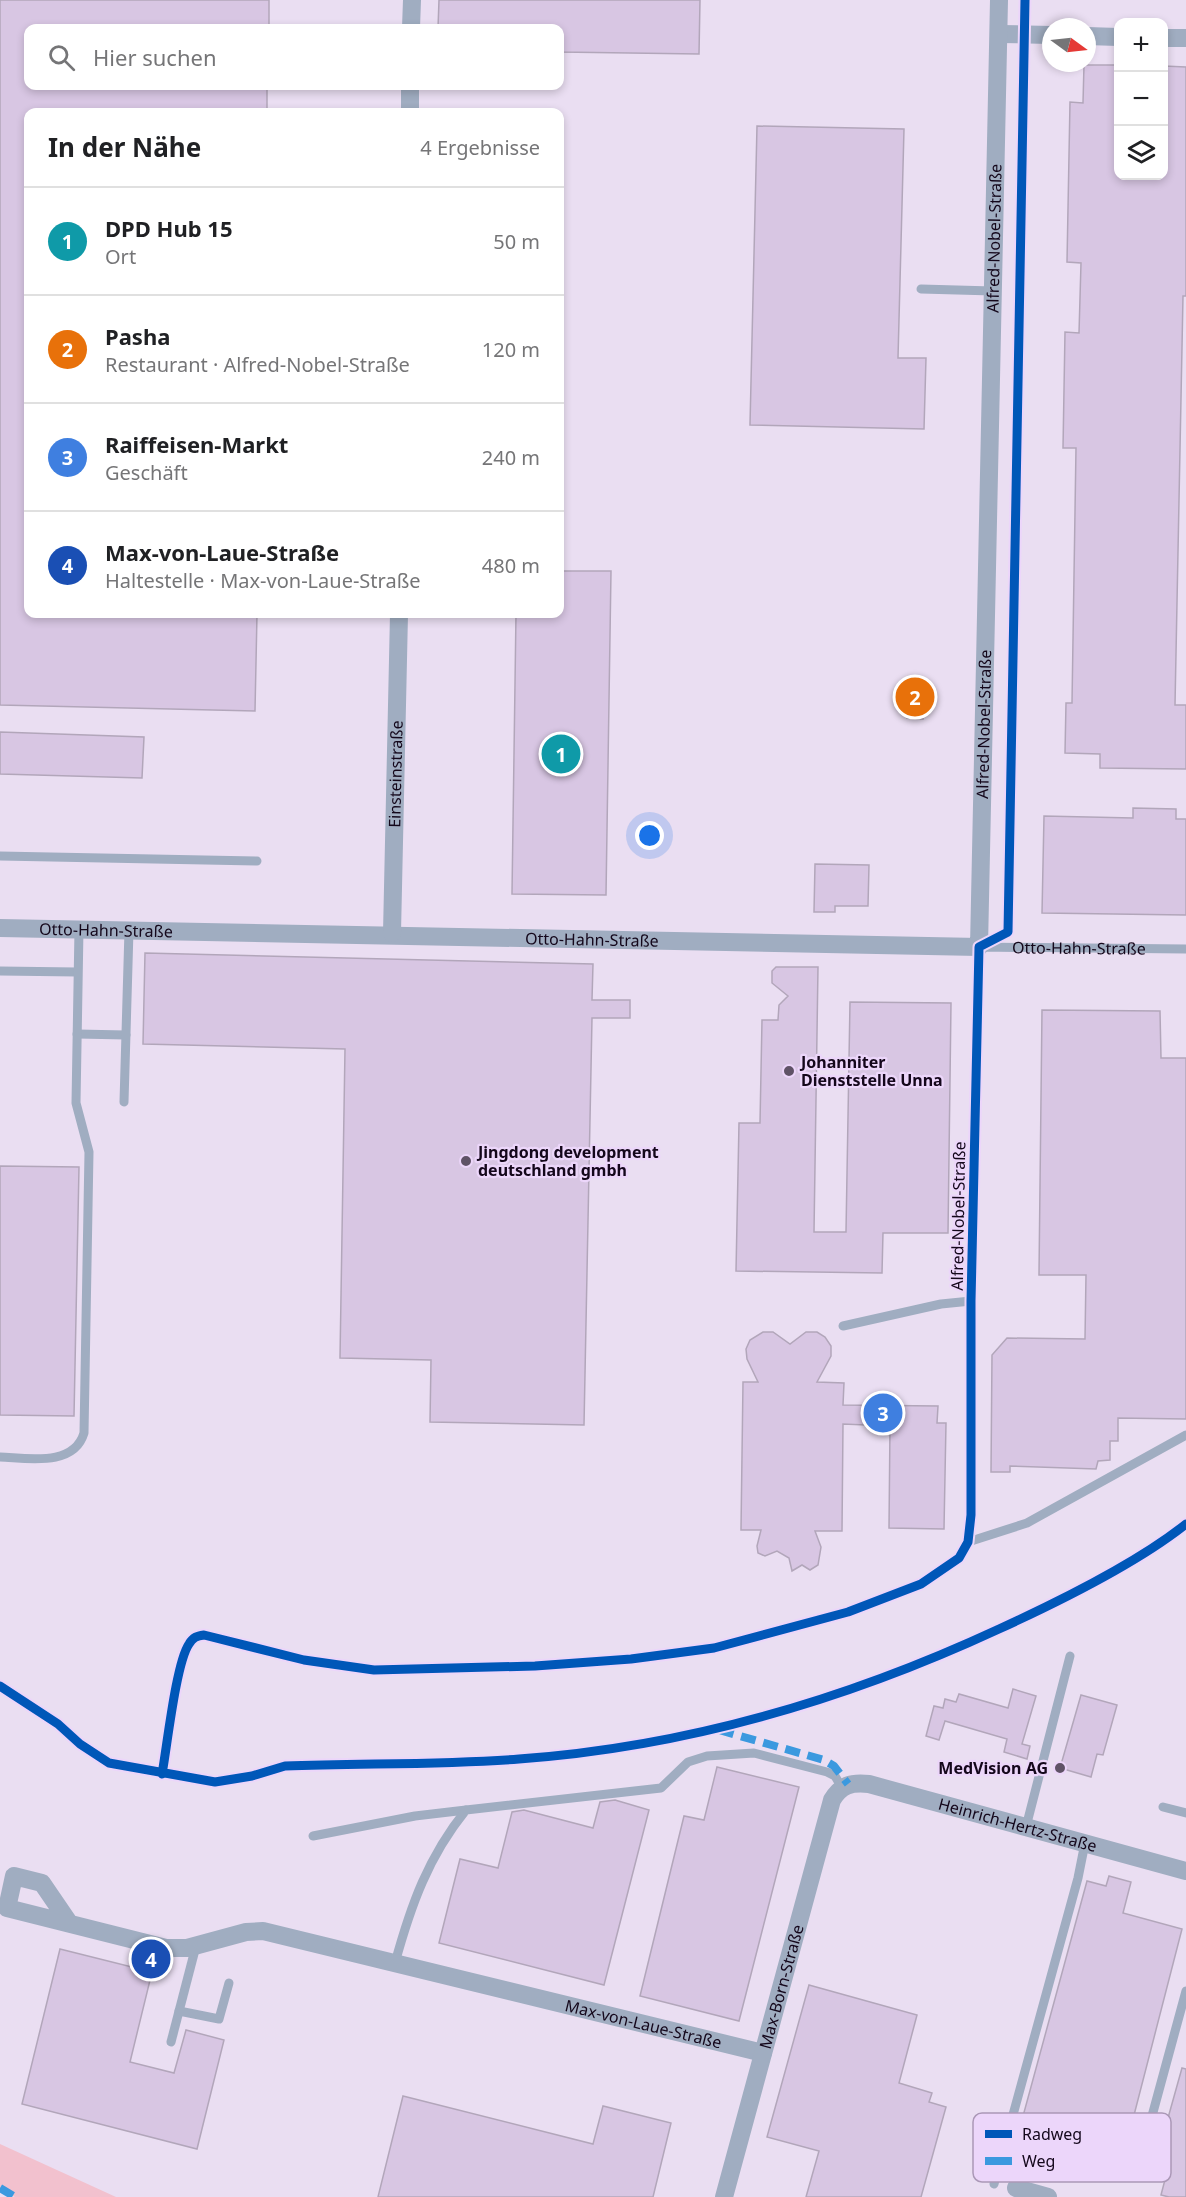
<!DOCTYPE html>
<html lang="de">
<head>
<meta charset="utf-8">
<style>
  body { margin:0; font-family:"Noto Sans",sans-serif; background:#f2f2f2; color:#202124 }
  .controls { position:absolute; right:18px; top:18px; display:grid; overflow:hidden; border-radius:12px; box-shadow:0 3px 9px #0003 }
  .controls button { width:54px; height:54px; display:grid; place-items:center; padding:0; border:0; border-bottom:2px solid #e0e0e0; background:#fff; color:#202124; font:30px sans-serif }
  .compass { position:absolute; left:1042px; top:18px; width:54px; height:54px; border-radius:50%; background:#fff; box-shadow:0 3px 9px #0003; rotate:105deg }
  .you { position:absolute; left:650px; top:836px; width:21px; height:21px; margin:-15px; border:4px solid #fff; border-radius:50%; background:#1a73e8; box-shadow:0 0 0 9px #1a73e833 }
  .badge { display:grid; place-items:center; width:39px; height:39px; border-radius:50%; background:#5f5266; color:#fff; font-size:20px; font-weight:700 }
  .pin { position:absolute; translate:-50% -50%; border:3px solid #fff; box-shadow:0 2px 6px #0006 }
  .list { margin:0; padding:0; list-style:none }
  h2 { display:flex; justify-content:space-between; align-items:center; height:78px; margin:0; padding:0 24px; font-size:26px }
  h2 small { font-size:20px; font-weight:400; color:#757577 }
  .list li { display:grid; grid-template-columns:39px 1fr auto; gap:18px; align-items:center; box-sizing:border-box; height:108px; padding:0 24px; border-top:2px solid #e0e0e0 }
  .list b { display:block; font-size:22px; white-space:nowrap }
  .list p { margin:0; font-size:20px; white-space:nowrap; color:#757577 }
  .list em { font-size:20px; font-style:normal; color:#757577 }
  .icon { flex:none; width:33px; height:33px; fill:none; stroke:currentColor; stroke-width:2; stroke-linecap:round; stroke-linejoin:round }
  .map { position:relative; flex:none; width:1186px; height:2197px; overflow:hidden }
  .search { position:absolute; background:#fff; box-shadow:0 3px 9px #0003; left:24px; top:24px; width:540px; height:66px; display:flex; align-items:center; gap:15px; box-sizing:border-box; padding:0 21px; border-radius:12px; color:#757577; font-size:22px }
  .panel { position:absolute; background:#fff; box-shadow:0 3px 9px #0003; left:24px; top:108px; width:540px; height:510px; border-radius:12px }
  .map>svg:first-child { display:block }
  .green { fill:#f2c1ce }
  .building { fill:#d8c6e3; stroke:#b2a6ba; stroke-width:1.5 }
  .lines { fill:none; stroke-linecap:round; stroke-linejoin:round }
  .service { stroke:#a0adc1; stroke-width:9 }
  .minor { stroke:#a0adc1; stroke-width:18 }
  .quiet { stroke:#3b99df; stroke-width:8; stroke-dasharray:15 8; stroke-linecap:butt }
  .cycleway-casing { stroke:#ecd6fa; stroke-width:13 }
  .cycleway { stroke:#0057b8; stroke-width:9 }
  .poi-dot { fill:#5f5266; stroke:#ecd6fa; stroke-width:2 }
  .labels { text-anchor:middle; stroke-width:4.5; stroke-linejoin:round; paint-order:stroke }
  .street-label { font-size:16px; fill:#14071b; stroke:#ecd6fa }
  .poi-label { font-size:16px; font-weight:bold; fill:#14071b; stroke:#ecd6fa; text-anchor:start }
  .key { fill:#ecd6fa; stroke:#ab98b7; stroke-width:1.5 }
  .key-label { font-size:16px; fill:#14071b }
</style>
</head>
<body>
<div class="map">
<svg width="1186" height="2197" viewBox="0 0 1186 2197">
  <rect width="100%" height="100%" fill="#eadef2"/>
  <!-- green -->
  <path class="green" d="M0,2144L116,2197H15L0,2188Z"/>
  <!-- building -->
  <path class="building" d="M0,0H269V28H28V86H267V112H28V614H257L255,711L0,705Z
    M439,0H700L699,54L560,52V28H438Z
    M1084,65H1119V176H1164V66L1186,67V296H1183L1175,705H1186V769L1100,768V754L1065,753L1066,703H1072L1076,448H1063L1065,332L1079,333L1081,263L1067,262L1070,102L1083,103Z
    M757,126L904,129L898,358H926L924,429L750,425Z
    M560,571H611L606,895L512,894L516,614H560Z
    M908,681L925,682L923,719L907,718Z
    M0,732L144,737L142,778L0,774Z
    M1133,808L1176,809V819H1186V915L1042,913L1044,816L1133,818Z
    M815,864L869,865L868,906H835V912H814Z
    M145,953L593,964L592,1000H630V1018H592L584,1425L430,1422L431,1360L340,1358L345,1049L143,1044Z
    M776,967H818L814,1232H846L850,1002L951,1003L948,1233H883L882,1273L736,1271L739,1123H760L762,1020H778L779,1005L788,996L772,983V971Z
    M1042,1010L1160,1011L1161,1058H1186V1419L1118,1418V1441H1110V1460L1098,1461L1096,1469L1010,1466V1472H991L992,1355L1007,1338L1085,1339L1086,1275H1039Z
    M0,1166L79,1167L74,1416L0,1415Z
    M763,1332H773L790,1344L806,1332H817L825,1337L831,1346V1356L817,1382L844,1383L843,1405L938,1406L937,1423H946L944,1529L889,1528L890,1426L843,1424L842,1531H815L821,1547L818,1565L810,1570L802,1565L792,1571L789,1558L777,1551L765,1556L758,1553L757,1546L761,1530H741L743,1382H758L747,1359L746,1349L750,1340Z
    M1013,1689L1036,1696L1022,1744L1030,1746L1027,1759L1004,1752L1007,1739L945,1721L939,1740L926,1736L934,1706L943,1708L945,1699L956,1702L959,1694L1008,1708Z
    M1081,1695L1117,1705L1103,1755L1097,1754L1091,1777L1060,1768Z
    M717,1767L799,1787L739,2021L640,1996L684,1816L704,1820Z
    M615,1800L649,1810L604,1985L439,1943L460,1859L498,1868L512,1812L524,1810L593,1828L600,1802Z
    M1109,1876L1131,1882L1123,1913L1182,1929L1117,2181L1013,2153L1087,1881L1106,1886Z
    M60,1949L152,1972L130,2062L174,2073L186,2030L224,2040L197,2149L22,2104Z
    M809,1985L917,2015L899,2083L932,2093L929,2102L946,2107L921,2197H806L819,2151L767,2137Z
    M1182,2068L1186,2069V2197H1169L1161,2195L1167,2172L1154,2168Z
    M403,2096L593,2144L603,2106L671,2123L653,2197H378Z"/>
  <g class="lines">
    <!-- service -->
    <g class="service">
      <path d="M921,289L993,291"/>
      <path d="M0,856L257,861"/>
      <path d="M0,971L77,972"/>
      <path d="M77,1034L126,1035"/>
      <path d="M124,1102L129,930"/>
      <path d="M843,1326L941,1304L971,1301"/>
      <path d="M0,1457C28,1458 74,1467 84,1433L89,1152L76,1103L79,929"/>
      <path id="s1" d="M971,1486V1301L979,947L1186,949"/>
      <path d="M968,1542L1027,1523L1186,1435"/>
      <path d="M1163,1807L1186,1813"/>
      <path d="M1026,1827L1070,1656"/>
      <path d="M313,1836L415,1816L466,1810"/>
      <path d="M395,1963C411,1905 428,1857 466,1810L661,1788L688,1762L707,1756L754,1753L827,1772L835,1776L842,1788"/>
      <path d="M179,2011L219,2019L229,1983"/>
      <path d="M171,2042L196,1946"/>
      <path d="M1149,2127L1186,1991"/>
      <path d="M994,2184L1078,1878L1085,1843"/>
    </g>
    <!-- minor -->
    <g class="minor">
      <path d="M411,28L412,0"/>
      <path d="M999,34L1051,35"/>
      <path d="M1087,36L1118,37"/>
      <path d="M1164,38H1186"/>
      <path d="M410,112V86"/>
      <path id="s2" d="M0,928L979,947L999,0"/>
      <path id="s3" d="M392,933L399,614"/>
      <path id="s4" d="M70,1924L42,1883L14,1876L7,1908L166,1948H187L246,1932L263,1931L763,2053"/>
      <path d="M1016,2188L1048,2197"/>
      <path id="s5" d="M724,2197L832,1800C841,1785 851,1782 869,1784L1186,1871"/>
    </g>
    <!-- quiet -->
    <path class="quiet" d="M719,1730L824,1760L834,1766L848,1784
      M0,2188L15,2197"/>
    <!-- cycleway casing -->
    <g class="cycleway-casing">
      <path id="cycleway" d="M0,1686L58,1724L80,1744L109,1763L215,1782L252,1776L285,1766C363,1763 441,1765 519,1759C686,1747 848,1699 999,1629C1058,1602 1136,1564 1186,1524
        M162,1774C167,1747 176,1663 189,1644C193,1637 197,1636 204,1635L304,1660L374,1670L535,1666L631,1659L714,1648L848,1612L921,1584L959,1558L968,1542L971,1515V1301L979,947L1008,932L1025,0"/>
    </g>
    <!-- cycleway -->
    <use href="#cycleway" class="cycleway"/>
  </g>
  <!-- markers -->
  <g class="poi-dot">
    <circle cx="789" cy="1071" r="6"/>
    <circle cx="466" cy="1161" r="6"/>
    <circle cx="1060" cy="1768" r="6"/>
  </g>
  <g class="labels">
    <!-- street labels -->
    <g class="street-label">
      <text dy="6" stroke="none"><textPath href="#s2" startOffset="1688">Alfred-Nobel-Straße</textPath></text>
      <text dy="6" stroke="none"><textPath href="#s2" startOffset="1202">Alfred-Nobel-Straße</textPath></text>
      <text dy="6" stroke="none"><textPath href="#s3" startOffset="159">Einsteinstraße</textPath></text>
      <text dy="6" stroke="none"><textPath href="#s2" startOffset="106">Otto-Hahn-Straße</textPath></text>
      <text dy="6" stroke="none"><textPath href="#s2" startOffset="592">Otto-Hahn-Straße</textPath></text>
      <text dy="6" stroke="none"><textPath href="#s1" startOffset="639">Otto-Hahn-Straße</textPath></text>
      <text transform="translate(958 1216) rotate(-89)" y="6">Alfred-Nobel-Straße</text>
      <text dy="6" stroke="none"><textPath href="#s5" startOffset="609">Heinrich-Hertz-Straße</textPath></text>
      <text dy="6" stroke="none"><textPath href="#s5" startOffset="218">Max-Born-Straße</textPath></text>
      <text dy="6" stroke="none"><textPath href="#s4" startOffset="766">Max-von-Laue-Straße</textPath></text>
    </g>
    <!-- poi labels -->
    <g class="poi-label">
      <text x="801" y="1068">Johanniter<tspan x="801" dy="18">Dienststelle Unna</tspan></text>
      <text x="478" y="1158">Jingdong development<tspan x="478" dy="18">deutschland gmbh</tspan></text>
      <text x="1048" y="1774" text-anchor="end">MedVision AG</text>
    </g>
  </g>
  <!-- legend -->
  <rect x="973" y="2113" width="198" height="69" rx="9" class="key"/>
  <rect x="985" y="2130" width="27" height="8" fill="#0057b8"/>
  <rect x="985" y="2157" width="27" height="8" fill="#3b99df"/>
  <g class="key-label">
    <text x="1022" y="2140">Radweg</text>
    <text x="1022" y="2167">Weg</text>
  </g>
</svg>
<div class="controls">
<button>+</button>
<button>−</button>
<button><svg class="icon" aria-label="layers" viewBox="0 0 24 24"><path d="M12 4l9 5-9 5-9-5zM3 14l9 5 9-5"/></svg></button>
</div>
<svg class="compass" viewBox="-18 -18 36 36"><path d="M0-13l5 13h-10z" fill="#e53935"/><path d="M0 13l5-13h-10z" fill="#757577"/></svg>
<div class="you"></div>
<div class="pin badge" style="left:561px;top:754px;background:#0f9aa8">1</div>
<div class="pin badge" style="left:915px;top:697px;background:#e8710a">2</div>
<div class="pin badge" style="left:883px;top:1413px;background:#3f7fe0">3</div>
<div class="pin badge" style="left:151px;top:1959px;background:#1a4fb4">4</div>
<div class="search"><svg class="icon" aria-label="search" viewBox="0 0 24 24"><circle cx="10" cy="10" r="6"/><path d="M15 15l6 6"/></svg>Hier suchen</div>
<section class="panel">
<h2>In der Nähe<small>4 Ergebnisse</small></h2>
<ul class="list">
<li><span class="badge" style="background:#0f9aa8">1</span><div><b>DPD Hub 15</b><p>Ort</p></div><em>50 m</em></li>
<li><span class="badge" style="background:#e8710a">2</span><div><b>Pasha</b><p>Restaurant · Alfred-Nobel-Straße</p></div><em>120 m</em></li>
<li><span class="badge" style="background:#3f7fe0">3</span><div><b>Raiffeisen-Markt</b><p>Geschäft</p></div><em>240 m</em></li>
<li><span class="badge" style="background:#1a4fb4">4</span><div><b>Max-von-Laue-Straße</b><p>Haltestelle · Max-von-Laue-Straße</p></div><em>480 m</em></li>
</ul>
</section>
</div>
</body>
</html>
